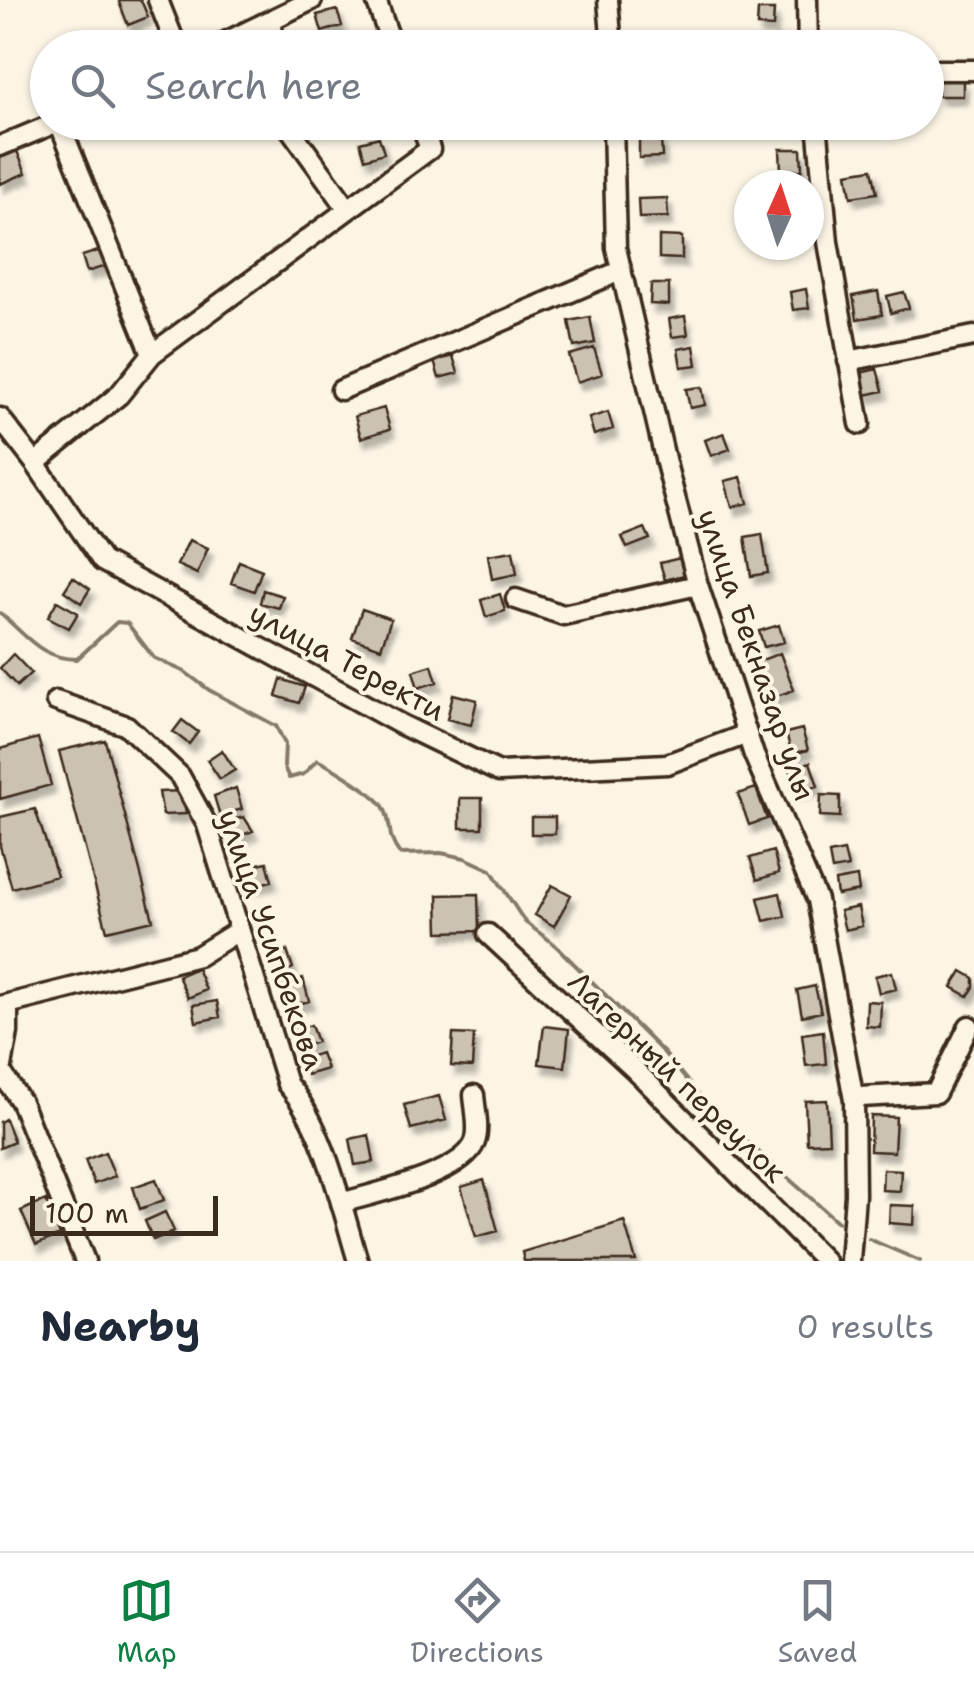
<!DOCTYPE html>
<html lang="en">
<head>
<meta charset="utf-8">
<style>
  body { margin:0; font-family:"Shantell Sans",sans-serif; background:#f6f6f7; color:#1f2937 }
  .compass { position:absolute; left:734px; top:170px; width:90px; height:90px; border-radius:50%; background:#fff; box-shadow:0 2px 8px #0004; rotate:3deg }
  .scale { position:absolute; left:30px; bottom:25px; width:188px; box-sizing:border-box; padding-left:10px; border:5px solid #3b2a1e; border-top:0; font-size:28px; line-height:35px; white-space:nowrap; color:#3b2a1e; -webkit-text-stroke:8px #fcf5e5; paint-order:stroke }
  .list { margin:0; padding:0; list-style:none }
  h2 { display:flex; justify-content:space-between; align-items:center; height:130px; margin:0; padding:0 40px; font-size:42px }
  h2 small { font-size:32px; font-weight:400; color:#747a83 }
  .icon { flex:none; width:55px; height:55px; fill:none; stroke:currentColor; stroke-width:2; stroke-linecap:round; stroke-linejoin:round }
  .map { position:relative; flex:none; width:974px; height:1261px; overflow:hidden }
  .search { position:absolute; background:#fff; box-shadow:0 2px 8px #0004; left:30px; right:30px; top:30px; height:110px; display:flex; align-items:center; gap:25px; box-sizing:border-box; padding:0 35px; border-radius:55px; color:#747a83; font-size:38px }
  .sheet { height:290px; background:#fff }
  nav { display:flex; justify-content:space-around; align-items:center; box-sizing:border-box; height:140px; border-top:2px solid #e0e1e3; background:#fff; font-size:28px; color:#747a83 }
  nav a { display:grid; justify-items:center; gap:5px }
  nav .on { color:#0b8043 }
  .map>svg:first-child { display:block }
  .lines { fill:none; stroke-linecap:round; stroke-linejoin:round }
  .stream { stroke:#85796b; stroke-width:4 }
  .building { fill:#ccc2b3; stroke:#3b2a1e; stroke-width:2.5; filter:url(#shadow) }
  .minor-casing { stroke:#3b2a1e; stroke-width:25 }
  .minor { stroke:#fcf5e5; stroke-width:18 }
  .labels { text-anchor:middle; stroke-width:8; stroke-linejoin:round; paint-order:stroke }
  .street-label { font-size:30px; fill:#3b2a1e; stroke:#fcf5e5 }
</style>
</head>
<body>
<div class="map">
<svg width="974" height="1261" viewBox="0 0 974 1261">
  <defs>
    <filter id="shadow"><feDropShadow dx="4.5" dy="8" stdDeviation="2.5" flood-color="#0004"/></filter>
  </defs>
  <rect width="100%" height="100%" fill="#fcf5e5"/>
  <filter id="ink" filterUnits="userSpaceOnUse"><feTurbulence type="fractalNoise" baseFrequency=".01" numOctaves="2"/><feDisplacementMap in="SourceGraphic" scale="20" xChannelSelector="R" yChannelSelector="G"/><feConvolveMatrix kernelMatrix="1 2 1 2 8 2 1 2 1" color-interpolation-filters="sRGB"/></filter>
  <g filter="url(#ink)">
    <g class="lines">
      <!-- stream -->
      <path class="stream" d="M0,613C26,635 41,659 77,659L117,622L127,623L154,658L185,672L209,690L276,726L285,744L284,767L289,778L304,774L317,760C332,767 378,795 384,808C393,825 386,837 400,854L441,853L465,858L491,870L525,922L553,943L664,1053L712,1111L838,1222
        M869,1239L920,1261"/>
    </g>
    <!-- building -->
    <path class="building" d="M123,0H141L148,17L128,25L119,2Z
      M337,10L342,26L322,32L317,15Z
      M758,10H774L773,27L757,26Z
      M938,80H963V96H938Z
      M379,137L384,153L365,159L360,142Z
      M661,138L662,157L639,158V139Z
      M780,149H801L802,170L781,171Z
      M17,151L26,173L0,184V158Z
      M872,169L877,193L851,197L847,173Z
      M667,198L668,217L639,218L638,199Z
      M659,236L682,237V259L659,258Z
      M101,250L106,266L87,272L82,256Z
      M651,284H669V305L650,304Z
      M806,289L809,308L793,310L790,292Z
      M878,291L882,315L857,319L853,296Z
      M904,292L909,308L891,313L887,296Z
      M685,316L688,335L672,337L669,319Z
      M590,317L595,343L574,347L569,321Z
      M694,346L697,365L681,367L678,349Z
      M594,348L602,374L577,382L569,355Z
      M453,356L458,373L439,378L434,361Z
      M877,369L883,391L865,395L860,373Z
      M702,387L705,405L690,408L686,389Z
      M384,408L390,429L361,438L355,416Z
      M608,412L613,429L594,435L589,418Z
      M724,433L730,449L711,456L705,440Z
      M741,477L748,503L732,507L725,481Z
      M645,528L650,539L627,548L622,537Z
      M762,534L768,573L751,576L745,537Z
      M189,540L208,548L197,574L177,565Z
      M513,551L517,574L492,579L488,555Z
      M680,558L684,575L665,580L660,563Z
      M239,561L262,570L254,591L231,583Z
      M73,577L90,589L81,603L64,591Z
      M263,590L283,596L279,608L260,603Z
      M500,594L505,611L486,617L481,600Z
      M57,601L78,613L69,628L48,617Z
      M362,609L391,619L381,648L352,638Z
      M779,625L784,642L764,647L759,631Z
      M780,653L794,690L768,699L754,663Z
      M13,654L31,673L17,686L0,668Z
      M432,665L437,682L418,688L413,671Z
      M281,679L305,687L299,703L276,696Z
      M453,694L477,700L471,725L447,719Z
      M182,720L198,732L189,744L173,732Z
      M802,729L808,750L792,754L786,733Z
      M38,738L51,785L0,799V749Z
      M105,740L153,920L107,931L59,751Z
      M222,750L235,770L220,779L207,760Z
      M810,762L818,786L798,792L790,769Z
      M236,788L242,809L220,816L214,796Z
      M756,788L767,819L749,825L738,794Z
      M182,791L186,814L163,815L159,792Z
      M821,795L840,796V817L820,816Z
      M460,798H482V828H460Z
      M35,809L57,876L12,888L0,846V817Z
      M244,817L253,831L235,838L228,821Z
      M531,817H555V834H531Z
      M773,851L779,873L757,880L750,858Z
      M844,851L848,867L832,870L829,854Z
      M267,862L272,881L248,886L244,867Z
      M857,877L859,891L837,895L835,881Z
      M552,885L571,895L554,926L535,915Z
      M780,893L785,916L764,921L758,898Z
      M478,894L479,931L439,932L438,895Z
      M858,907L862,926L845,930L840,911Z
      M287,951L293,968L276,975L269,958Z
      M197,968L206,990L188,998L178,976Z
      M962,971L974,978V987L968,996L952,987Z
      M892,972L896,989L879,993L875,976Z
      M303,978L309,1001L287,1007L280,985Z
      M815,986L821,1012L802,1016L797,990Z
      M217,1001L220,1017L196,1022L193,1005Z
      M867,1001L881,1002L880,1027L866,1026Z
      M311,1025L317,1042L300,1048L294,1030Z
      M544,1026L569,1029L565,1067L539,1064Z
      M823,1031L826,1064L806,1066L802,1034Z
      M453,1034L474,1035L472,1067L451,1066Z
      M321,1053L327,1069L307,1075L302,1059Z
      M439,1096L446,1120L411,1129L404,1105Z
      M827,1100L829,1142L807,1143L805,1101Z
      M871,1116L896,1117L894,1152L870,1151Z
      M5,1119L14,1142L0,1148V1122Z
      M369,1135L374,1162L355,1165L350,1139Z
      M105,1152L115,1176L94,1184L85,1160Z
      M883,1169L901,1170L900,1191L882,1190Z
      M156,1179L164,1200L140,1209L133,1187Z
      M484,1180L498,1231L476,1237L461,1187Z
      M46,1200L60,1235L36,1245L21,1211Z
      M890,1205L915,1206L914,1225L889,1223Z
      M165,1212L174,1231L153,1240L145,1221Z
      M624,1221L636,1261H524L522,1252Z"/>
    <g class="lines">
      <!-- minor casing -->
      <g class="minor-casing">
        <path id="minor" d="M158,0L177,48
          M376,0L393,48
          M608,0L612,48
          M807,0L808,48
          M272,20L273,48
          M213,48L312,0
          M926,70H974
          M59,122L152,354
          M285,122L348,209
          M613,122L616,248L666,463L698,585L754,755L817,900L854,1100L855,1195L850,1261
          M817,122L828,242L860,424
          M0,146L58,122
          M848,361L974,336
          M341,390L620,271
          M0,418L35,463L102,561L400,724L499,772L667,764L747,734
          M35,463L119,395L152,354L430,149L420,122
          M516,599L563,615L698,585
          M56,701L127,726L180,776L207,825L287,1084C325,1127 341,1206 358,1261
          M488,934L634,1069L825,1261
          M0,1006L198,956L238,931
          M0,1070L21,1102L85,1261
          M1,1072L8,1032V1004
          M854,1100L860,1097L936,1093L969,1026
          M341,1203C374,1193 462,1175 475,1142C480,1129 475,1109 474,1095"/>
      </g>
      <!-- minor -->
      <use href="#minor" class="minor"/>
    </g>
  </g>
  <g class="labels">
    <!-- street labels -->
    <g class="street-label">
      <text transform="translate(756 655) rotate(71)" y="10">улица Бекназар улы</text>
      <text transform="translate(347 662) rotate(28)" y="10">улица Теректи</text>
      <text transform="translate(271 940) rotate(71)" y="10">улица Усипбекова</text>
      <text transform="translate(677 1077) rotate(44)" y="10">Лагерный переулок</text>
    </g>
  </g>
</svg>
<svg class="compass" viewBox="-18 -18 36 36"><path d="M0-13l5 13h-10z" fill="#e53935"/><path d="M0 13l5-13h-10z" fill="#747a83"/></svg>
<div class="scale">100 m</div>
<div class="search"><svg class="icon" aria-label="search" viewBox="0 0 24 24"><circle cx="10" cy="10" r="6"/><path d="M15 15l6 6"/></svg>Search here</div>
</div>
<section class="sheet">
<h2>Nearby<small>0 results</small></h2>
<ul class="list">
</ul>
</section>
<nav>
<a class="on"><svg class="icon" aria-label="map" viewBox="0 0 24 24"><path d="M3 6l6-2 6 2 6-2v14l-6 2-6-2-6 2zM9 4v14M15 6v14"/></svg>Map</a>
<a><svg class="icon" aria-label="directions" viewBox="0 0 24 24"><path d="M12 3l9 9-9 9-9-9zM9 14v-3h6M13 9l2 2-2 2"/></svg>Directions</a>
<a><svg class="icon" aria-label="saved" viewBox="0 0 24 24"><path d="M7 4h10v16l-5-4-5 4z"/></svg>Saved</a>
</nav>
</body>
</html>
